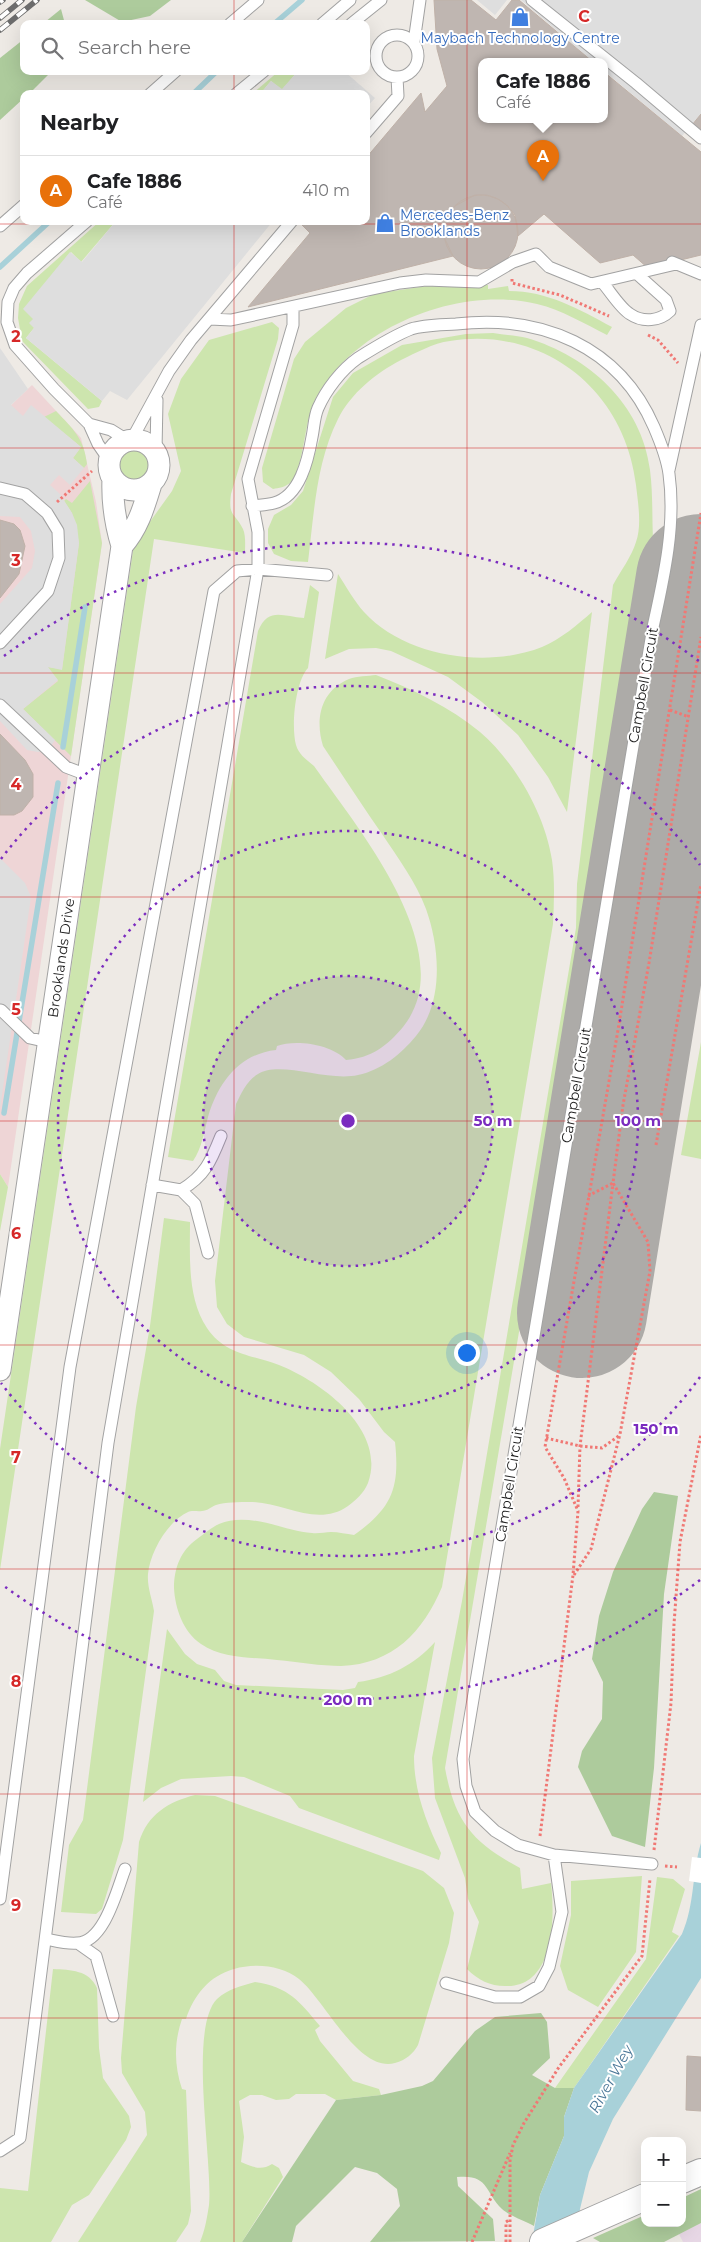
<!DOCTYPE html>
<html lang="en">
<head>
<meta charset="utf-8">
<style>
  body { margin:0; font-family:Montserrat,sans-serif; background:#f2f2f2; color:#202124 }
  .controls { position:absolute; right:15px; bottom:15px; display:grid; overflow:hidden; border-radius:10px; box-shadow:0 5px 20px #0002 }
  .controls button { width:45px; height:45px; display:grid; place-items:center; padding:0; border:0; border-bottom:1px solid #e0e0e0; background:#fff; color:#202124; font:25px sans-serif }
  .you { position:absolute; left:466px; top:1352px; width:18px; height:18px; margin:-12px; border:4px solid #fff; border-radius:50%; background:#1a73e8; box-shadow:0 0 0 8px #1a73e833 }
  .badge { display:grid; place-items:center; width:32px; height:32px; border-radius:50%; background:#111827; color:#fff; font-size:16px; font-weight:700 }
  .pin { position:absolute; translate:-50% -41px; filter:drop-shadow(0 1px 2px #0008) }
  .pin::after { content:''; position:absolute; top:26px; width:18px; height:15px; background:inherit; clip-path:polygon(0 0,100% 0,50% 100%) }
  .popup { position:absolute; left:478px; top:58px; width:130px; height:65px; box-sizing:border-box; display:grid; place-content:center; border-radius:10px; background:#fff; filter:drop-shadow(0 1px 4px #0005); font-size:16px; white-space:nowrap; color:#757577 }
  .popup b { font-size:19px; color:#202124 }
  .popup::after { content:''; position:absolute; left:50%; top:100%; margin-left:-10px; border:10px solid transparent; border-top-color:#fff }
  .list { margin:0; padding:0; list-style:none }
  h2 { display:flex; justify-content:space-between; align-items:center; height:65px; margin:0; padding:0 20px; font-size:21px }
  h2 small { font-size:16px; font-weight:400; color:#757577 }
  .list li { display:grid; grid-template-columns:32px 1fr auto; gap:15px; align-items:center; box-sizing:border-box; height:70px; padding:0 20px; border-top:1px solid #e0e0e0 }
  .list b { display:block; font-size:19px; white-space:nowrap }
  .list p { margin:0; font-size:16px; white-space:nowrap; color:#757577 }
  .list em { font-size:16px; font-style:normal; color:#757577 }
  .icon { flex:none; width:28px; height:28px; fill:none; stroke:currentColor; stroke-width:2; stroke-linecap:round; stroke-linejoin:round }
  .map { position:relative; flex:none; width:701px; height:2242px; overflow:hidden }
  .search { position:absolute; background:#fff; box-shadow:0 5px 20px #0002; left:20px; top:20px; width:350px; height:55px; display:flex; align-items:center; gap:12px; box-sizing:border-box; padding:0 18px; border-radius:10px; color:#757577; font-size:19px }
  .panel { position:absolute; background:#fff; box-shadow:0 5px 20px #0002; left:20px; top:90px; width:350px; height:135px; border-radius:10px }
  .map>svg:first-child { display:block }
  .commercial { fill:#eed5d6 }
  .industrial { fill:#e7d7e5 }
  .grass { fill:#cde5ae }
  .forest { fill:#adcb9c }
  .parking { fill:#dedede }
  .water { fill:#a8d1d9 }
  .pier { fill:#fff }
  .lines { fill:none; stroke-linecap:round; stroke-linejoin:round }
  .stream { stroke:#a8d1d9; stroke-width:5.5 }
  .runway { stroke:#adaba8; stroke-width:130 }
  .building { fill:#bfb6b1; stroke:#bfb1a8 }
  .service-casing { stroke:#a2a2a2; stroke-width:13 }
  .minor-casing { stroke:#a2a2a2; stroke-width:23 }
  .tertiary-casing { stroke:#a2a2a2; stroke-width:28 }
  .path { stroke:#f07874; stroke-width:3; stroke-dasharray:2.5 2.5; stroke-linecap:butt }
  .service { stroke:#fff; stroke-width:11 }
  .minor { stroke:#fff; stroke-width:21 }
  .tertiary { stroke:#fff; stroke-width:26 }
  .rail-casing { stroke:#6c6c6c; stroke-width:5.5 }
  .rail { stroke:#fff; stroke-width:4; stroke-dasharray:11; stroke-linecap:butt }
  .grid { fill:none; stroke:#d62828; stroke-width:1; stroke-opacity:0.55 }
  .ring { fill:none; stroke:#7b2cbf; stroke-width:2.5; stroke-dasharray:2.5 5 }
  .labels { text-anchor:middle; stroke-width:4; stroke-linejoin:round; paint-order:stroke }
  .shop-label { font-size:14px; fill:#366cbe; stroke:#fff }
  .street-label { font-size:14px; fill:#1e1e1e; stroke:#fff }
  .water-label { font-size:15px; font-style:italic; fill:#4b7798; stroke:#fff }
  .grid-label { font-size:16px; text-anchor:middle; font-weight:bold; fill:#d62828; stroke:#fff; stroke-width:4; stroke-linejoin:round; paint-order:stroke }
  .centre { fill:#7b2cbf; stroke:#fff; stroke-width:2.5 }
  .ring-label { font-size:15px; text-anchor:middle; font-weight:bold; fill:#7b2cbf; stroke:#fff; stroke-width:4; stroke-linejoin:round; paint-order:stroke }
</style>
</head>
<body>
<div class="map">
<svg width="701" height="2242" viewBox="0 0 701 2242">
  <rect width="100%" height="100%" fill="#eeeae5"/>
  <!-- commercial -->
  <path class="commercial" d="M32,385L81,438L96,502L102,543L8,1187L0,1174V416Z"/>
  <!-- industrial -->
  <path class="industrial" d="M701,2223V2242H683L679,2234Z"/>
  <!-- grass -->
  <path class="grass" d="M279,71H298L282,90L271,81L260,94H252Z
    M100,221H116L81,262L71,252L33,319L34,328L26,338L102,401L99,407L88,409L22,341L18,318L19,304L27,286Z
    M433,285H488V289L508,286L509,291C547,291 579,309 612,327L607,335C585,324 562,310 537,304C459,285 353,327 315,400C304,420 304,470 290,483C285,487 279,488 273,489L263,482L262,468L294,359L305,342L346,308L374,294Z
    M272,322L279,328L278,339L231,494C228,518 235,512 243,529C246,536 245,546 245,553L154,539L0,1570V1449L134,544L172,491L181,471L168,414L181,379L209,340Z
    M493,333C504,335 516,335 527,338C588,356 642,404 650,470C653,493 652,518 653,542L445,1768C455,1822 472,1842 520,1868L522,1889L551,1883C555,1917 555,1988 505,1986C490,1986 478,1980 467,1969L479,1922L468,1899L465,1878L435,1798L432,1758L462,1601L576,928L577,884L613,585C620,572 632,556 636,542C642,525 638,503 636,485C625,391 545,326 450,341C433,343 416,353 401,360C376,373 351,393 338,419C316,463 314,514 308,562L291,561L274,554L268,543V529L274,515L291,505L303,491L333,397L353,373L402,345L466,334Z
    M56,411C73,429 84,438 87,464L84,468L73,458L81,447L44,417Z
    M116 465a18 18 0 1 1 36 0a18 18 0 1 1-36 0Z
    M90,481L102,543L71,756L23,709L58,681L47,667L62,669L79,543L72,513L64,501L66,499L72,503Z
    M338,574C346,586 354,601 364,612C405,657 487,669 542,647C561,639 577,625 592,612L567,812L548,777L518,735L482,702L448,677L391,651L376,648L349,649L325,659Z
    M310,585L319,592L308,668C295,682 291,727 296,745C299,755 307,760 314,766C356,826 463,953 403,1027C387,1046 371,1058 346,1060C332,1044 295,1039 277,1046L276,1050C239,1054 218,1083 208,1117C204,1132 202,1148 193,1161L168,1157L258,631C268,607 282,616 304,618Z
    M376,675C412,689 450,707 480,732C515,762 545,814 552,860C555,881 554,903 553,924L442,1587C423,1632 393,1664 341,1666C321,1666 298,1662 277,1660C251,1657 223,1659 201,1644C183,1632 175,1608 174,1588C174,1568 181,1550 197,1539C204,1534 212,1527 219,1524C249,1511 283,1531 312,1533C318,1534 325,1532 331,1532C339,1532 346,1534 354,1535C392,1508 400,1488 395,1442L384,1432L359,1399L331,1372L304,1355L244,1337L227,1324L217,1307L215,1281L236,1104C241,1094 247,1080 258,1074C280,1060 327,1082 358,1075C382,1070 401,1054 416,1036C444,1002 440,948 426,909C416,882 398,858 382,834C362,805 343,776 323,746C315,720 320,691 349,679C357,676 368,676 376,675Z
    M701,1042V1159L681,1155Z
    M0,1174L8,1187L0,1231Z
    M164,1218L190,1222C190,1257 187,1298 207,1328C225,1355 253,1355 279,1365C322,1382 387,1430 368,1483C364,1493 356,1500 348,1506C317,1528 283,1502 250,1502C240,1502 225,1502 216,1505C211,1507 207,1511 202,1511C198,1512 192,1510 188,1512C168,1521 150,1552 148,1574C147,1587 152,1598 154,1611L123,1840L102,1909L96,1914L61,1912L69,1845L83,1820L136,1407L150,1326Z
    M167,1629L185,1654L197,1664L215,1670L224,1681L236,1685L343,1690L355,1688L358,1682C389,1678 414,1665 435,1642L414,1756C414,1791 426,1822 441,1853L439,1860L299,1808L290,1796L244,1777L231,1776L181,1779L161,1788L143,1802Z
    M195,1795L215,1796L423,1871L444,1888L454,1913L449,1943L418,2045C413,2054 406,2060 395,2063C358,2073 325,2000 299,1979C281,1965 255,1963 234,1969C209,1976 194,1995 186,2019H182C174,2042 174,2065 182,2089L186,2090L191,2211L188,2224L176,2242H78L147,2135L145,2112L122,2073L121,2058L139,1842C148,1814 168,1802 195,1795Z
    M642,1876L636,1952L598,2007L568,1990L560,1966L571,1915V1881Z
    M657,1877L673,1879L685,1889L672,1932L679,1936L574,2088H555L646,1959Z
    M53,1969C71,1970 89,1970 97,1988L99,2048L103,2078L129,2116L131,2127L126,2140L89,2195L72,2205L51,2242H0V2188L28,2191Z
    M255,1982C289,1987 299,2001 320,2026L315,2030L320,2041L353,2081L379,2089L381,2095L336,2100L325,2094H296L289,2099L276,2100L262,2095H250L239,2101L244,2137L241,2162C253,2167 261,2171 272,2164L279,2168L283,2177L242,2242H200C205,2230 207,2218 209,2205C213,2162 188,2028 217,1999C228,1989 241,1986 255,1982Z"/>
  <!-- forest -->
  <path class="forest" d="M85,0H171L150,16L122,22Z
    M61,9L65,24H42L45,22Z
    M24,39V71H52L29,94H24V98L0,120V58Z
    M654,1492L678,1496L664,1594L654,1768L645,1847L612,1836L578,1767L582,1751L602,1719L603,1682L592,1659L599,1616L613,1572L642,1509Z
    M541,2013L547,2022L550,2058L532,2075L555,2088H574L564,2117V2136L540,2195L534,2226C525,2221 510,2216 502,2209C484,2191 489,2174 457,2177L458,2186L493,2219L495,2241L370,2242L400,2206L397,2189L377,2173L355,2167L296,2226L292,2242H242L336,2100L381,2095L422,2086L433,2081L475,2031L495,2017Z
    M701,2189V2223L664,2242H600L593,2238L645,2215V2223H682V2198Z"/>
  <!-- parking -->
  <path class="parking" d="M477,0H507L495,15Z
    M521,0H701V114L682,136L604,71V62H593Z
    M298,71H344L375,98L366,108V94H260L271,81L282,89Z
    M116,221H273L127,400L110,391L102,401L26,338L34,328L29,323L33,319L23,309L70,252L82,262Z
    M0,348L28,389L11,405L23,416L31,405L81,447L73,458L84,468L70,485L59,475L50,485L60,494L72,513L77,525L79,543L62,670L48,667L58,680L23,709L55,740L48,750L38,752L27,750L0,721V604L32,568L35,551L31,531L20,517L0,516Z
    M0,858L25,883L31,897L0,1108Z"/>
  <!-- water -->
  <path class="water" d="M701,1843V1978L613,2119L589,2172L580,2209L576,2242H532L540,2195L564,2136V2117L574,2088L682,1934C695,1904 692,1872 701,1843Z"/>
  <!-- pier -->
  <path class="pier" d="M692,1857L701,1858V1883L689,1881Z"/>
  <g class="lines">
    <!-- stream -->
    <path class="stream" d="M274,24L302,0
      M193,94L217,71
      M0,267L50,221
      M63,747L85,607
      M4,1113L58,783"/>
    <!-- runway -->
    <path class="runway" d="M582,1313L701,579"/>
  </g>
  <!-- building -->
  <path class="building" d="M434,0H471L496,20L512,0H519L593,62H482V120H604V72L701,152V255L648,268L633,255L600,263L544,214L518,236L515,215L508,206L498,199L487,195H475L455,206L448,216L444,227L445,239L453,256L248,307L310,233L298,221H366V158L421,93L425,112L447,86L437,49Z
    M701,114V133L692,125Z
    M444 232a37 37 0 1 1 74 0a37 37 0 1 1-74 0Z
    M0,520L14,524L20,530L25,546L19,574L0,598Z
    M0,734L25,760L33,774V797L22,811L14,815H0Z
    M687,2056L701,2057V2111L686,2110Z"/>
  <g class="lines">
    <!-- service casing -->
    <g class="service-casing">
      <path id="service" d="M532,0L636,83L701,138
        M230,24L258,0
        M322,24L350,0
        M351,24L381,0
        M376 56a21 21 0 1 1 42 0a21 21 0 1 1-42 0Z
        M414,42L420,0
        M150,94L176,71
        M236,94L264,71
        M366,133L398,96L397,77
        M87,221L27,273L14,288L8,302L7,322L15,345L54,389L89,424L98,444L109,460
        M0,226L24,205
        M672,262L701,274
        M602,282C610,291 620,308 630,314C643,323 660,321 670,311L666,300L637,274
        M210,319L231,320L400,283L426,280L479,282L513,262L536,254L549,267L591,284L676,264
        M89,424L111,430L127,440
        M132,439L169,371L191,340L292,221
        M156,451L157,400
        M669,470L701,325
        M0,488L25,494L47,513L58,531L59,558L48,591L0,643
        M252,506C259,505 267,505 274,503C300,496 308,460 312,437C314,428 314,417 318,408C326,390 341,370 358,358C374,348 393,336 411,329C424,325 442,325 456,324C541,314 619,346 654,427C660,441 667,458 669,474C676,525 664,577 653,627L463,1759L466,1786L475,1812L495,1831L518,1845L554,1855L652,1864
        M0,705L66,767L87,775
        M1,1010L30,1038L48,1042
        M152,1185L181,1190C205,1176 211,1161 221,1136
        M181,1190L195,1204L208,1253
        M0,1899L70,1367L214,591L237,571L258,569L327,575
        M46,1939C56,1941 67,1944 77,1943C104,1943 117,1890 125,1869
        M79,1944L96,1956L113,2016
        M446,1983L495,1997H520L539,1986L549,1967L562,1912L554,1855
        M0,2151L20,2138L108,1443L258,569V532L248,479L293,325V307"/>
    </g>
    <!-- minor casing -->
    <g class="minor-casing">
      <path id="minor" d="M109 465a25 25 0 1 1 50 0a25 25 0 1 1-50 0Z
        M122,546C138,528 144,507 151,484
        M0,1370L122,546C115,523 112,502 113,479"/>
    </g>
    <!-- tertiary casing -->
    <g class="tertiary-casing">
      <path id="tertiary" d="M682,2180L701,2172
        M543,2242L645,2197"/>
    </g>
    <!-- path -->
    <path class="path" d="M512,279V283L560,295L609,316
      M648,335L658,340L678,363
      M57,502L92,471
      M670,710L689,717
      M656,1145L701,884
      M588,1196L613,1183
      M546,1438L580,1446L602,1448L620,1435
      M578,1507L580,1446L613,1183
      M574,1575L591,1549L620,1434L650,1271L648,1242L613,1183L623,1105L649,963L701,637
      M540,1836L573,1575L578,1511L564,1478L545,1447L618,1030L701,513
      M654,1850L671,1703L674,1624L680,1542L701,1434
      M665,1866L677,1867
      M472,2242L510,2153
      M506,2242V2222L509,2220
      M510,2242V2161L513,2145L524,2123L559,2067L642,1956L650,1879"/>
    <!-- service -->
    <use href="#service" class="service"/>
    <!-- minor -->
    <use href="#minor" class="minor"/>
    <!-- tertiary -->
    <use href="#tertiary" class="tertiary"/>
    <!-- rail casing -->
    <g class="rail-casing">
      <path id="rail" d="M0,2L3,0
        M0,18L22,0
        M0,30L37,0"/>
    </g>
    <!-- rail -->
    <use href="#rail" class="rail"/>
  </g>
  <!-- grid -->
  <path class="grid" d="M234,0V24M467,0V2242M234,71V94M234,221V2242M0,224H701M0,448H701M0,673H701M0,897H701M0,1121H701M0,1345H701M0,1569H701M0,1794H701M0,2018H701"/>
  <!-- distance rings -->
  <circle cx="348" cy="1121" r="145" fill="#7b2cbf" fill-opacity=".12"/>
  <g class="ring">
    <circle cx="348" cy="1121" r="145"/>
    <circle cx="348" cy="1121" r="290"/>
    <path d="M700 1377A435 435 0 0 1 1 1383M1 859A435 435 0 0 1 700 865"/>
    <path d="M700 1580A579 579 0 0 1 4 1586M4 656A579 579 0 0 1 700 662"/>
  </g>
  <!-- icons -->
  <defs>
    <g id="shop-bare" transform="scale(1.5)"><path d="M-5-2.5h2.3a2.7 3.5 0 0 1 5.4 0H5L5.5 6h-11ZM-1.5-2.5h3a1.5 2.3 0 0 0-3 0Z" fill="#3f7fe0" stroke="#fff" stroke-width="2.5" paint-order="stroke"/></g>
  </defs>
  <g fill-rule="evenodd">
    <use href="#shop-bare" x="520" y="17"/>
    <use href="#shop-bare" x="385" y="223"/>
  </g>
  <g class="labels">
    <!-- shop labels -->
    <g class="shop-label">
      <text x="520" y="43">Maybach Technology Centre</text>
      <text x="400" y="220" text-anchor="start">Mercedes-Benz<tspan x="400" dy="16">Brooklands</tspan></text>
    </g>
    <!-- street labels -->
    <g class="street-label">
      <text transform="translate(643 685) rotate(-80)" y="5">Campbell Circuit</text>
      <text transform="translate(61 958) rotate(-82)" y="5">Brooklands Drive</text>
      <text transform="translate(576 1085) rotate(-80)" y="5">Campbell Circuit</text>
      <text transform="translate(509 1484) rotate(-81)" y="5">Campbell Circuit</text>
    </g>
    <!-- water labels -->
    <g class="water-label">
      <text transform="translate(611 2079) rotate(-61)" y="5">River Wey</text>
    </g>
  </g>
  <g class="grid-label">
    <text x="584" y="22">C</text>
    <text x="16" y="342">2</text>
    <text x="16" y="566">3</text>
    <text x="16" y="790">4</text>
    <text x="16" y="1015">5</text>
    <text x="16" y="1239">6</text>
    <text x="16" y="1463">7</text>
    <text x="16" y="1687">8</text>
    <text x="16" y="1911">9</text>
  </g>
  <circle cx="348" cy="1121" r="8" class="centre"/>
  <g class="ring-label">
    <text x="493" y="1126">50 m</text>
    <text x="638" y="1126">100 m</text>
    <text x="656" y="1434">150 m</text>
    <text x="348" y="1705">200 m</text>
  </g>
</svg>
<div class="controls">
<button>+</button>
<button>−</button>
</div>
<div class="you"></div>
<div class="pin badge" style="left:543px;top:181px;background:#e8710a">A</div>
<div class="popup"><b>Cafe 1886</b>Café</div>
<div class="search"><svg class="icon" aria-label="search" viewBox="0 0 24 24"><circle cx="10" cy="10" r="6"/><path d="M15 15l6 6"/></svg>Search here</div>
<section class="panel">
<h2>Nearby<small></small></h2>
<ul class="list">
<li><span class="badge" style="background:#e8710a">A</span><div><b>Cafe 1886</b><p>Café</p></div><em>410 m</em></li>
</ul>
</section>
</div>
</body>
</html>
